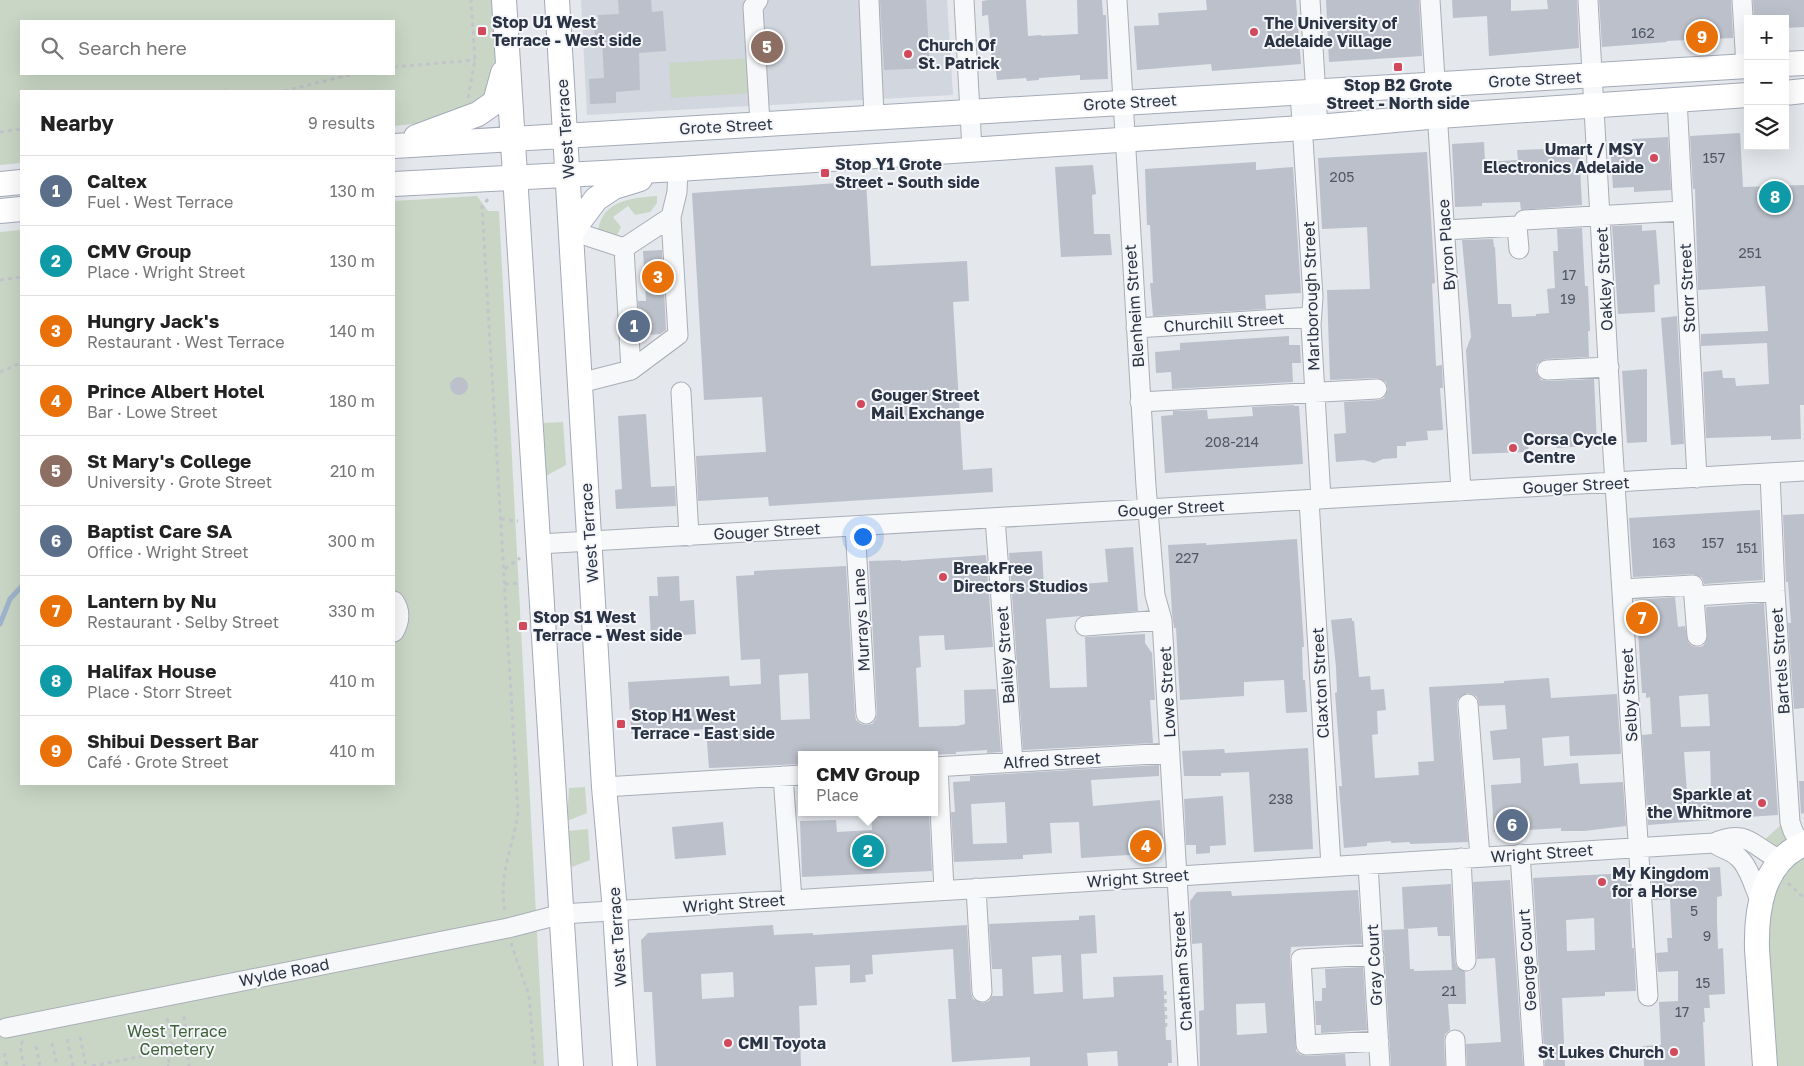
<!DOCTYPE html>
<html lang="en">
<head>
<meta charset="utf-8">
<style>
  body { margin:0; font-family:"Golos Text",sans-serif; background:#f2f2f2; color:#222 }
  .controls { position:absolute; right:15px; top:15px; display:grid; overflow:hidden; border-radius:0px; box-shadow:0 5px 20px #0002 }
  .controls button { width:45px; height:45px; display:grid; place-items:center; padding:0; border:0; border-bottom:1px solid #e0e0e0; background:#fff; color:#222; font:25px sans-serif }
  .you { position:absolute; left:862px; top:536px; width:18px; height:18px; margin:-12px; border:4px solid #fff; border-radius:50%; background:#1a73e8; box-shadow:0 0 0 8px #1a73e833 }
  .badge { display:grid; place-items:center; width:32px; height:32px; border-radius:50%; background:#ea580c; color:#fff; font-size:16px; font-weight:700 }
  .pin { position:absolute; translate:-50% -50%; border:2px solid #fff; box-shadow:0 1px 5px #0006 }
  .popup { position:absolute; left:798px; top:751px; width:140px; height:65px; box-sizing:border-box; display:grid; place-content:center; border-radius:0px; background:#fff; filter:drop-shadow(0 1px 4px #0005); font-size:16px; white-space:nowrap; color:#767676 }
  .popup b { font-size:19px; color:#222 }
  .popup::after { content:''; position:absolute; left:50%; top:100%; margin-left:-10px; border:10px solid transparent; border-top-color:#fff }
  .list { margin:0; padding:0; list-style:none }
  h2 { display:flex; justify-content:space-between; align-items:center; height:65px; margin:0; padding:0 20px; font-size:21px }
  h2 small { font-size:16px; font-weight:400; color:#767676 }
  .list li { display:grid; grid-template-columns:32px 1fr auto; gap:15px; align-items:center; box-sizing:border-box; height:70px; padding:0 20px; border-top:1px solid #e0e0e0 }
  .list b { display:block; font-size:19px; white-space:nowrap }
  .list p { margin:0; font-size:16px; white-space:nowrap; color:#767676 }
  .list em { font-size:16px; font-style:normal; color:#767676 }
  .icon { flex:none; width:28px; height:28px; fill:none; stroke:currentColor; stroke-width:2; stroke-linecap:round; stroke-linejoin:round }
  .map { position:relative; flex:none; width:1804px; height:1066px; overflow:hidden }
  .search { position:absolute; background:#fff; box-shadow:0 5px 20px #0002; left:20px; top:20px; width:375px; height:55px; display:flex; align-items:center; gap:12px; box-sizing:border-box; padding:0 18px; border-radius:0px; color:#767676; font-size:19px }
  .panel { position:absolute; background:#fff; box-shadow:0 5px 20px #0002; left:20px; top:90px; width:375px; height:695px; border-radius:0px }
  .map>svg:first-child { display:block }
  .built { fill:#d2d6de }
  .green { fill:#c9d6c5; fill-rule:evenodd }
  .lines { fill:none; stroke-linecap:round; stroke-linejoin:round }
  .stream { stroke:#9fb4cc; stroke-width:5 }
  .building { fill:#bbc0ca; fill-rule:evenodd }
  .minor-casing { stroke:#a9aeb7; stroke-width:21 }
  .major-casing { stroke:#a3abb8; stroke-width:26 }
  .path { stroke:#c2c5cb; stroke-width:3; stroke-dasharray:4 4; stroke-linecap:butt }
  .minor { stroke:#f7f8fa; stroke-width:19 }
  .major { stroke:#fff; stroke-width:24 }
  .poi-dot { fill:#d1495b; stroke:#f4f6f9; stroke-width:2 }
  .labels { text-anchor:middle; stroke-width:4; stroke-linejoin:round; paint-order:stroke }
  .number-label { font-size:14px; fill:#4f5766 }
  .poi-label { font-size:16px; font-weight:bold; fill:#2b3445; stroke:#f4f6f9; text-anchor:start }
  .street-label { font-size:16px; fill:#2b3445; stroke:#f4f6f9 }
  .park-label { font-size:16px; fill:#3f6138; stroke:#f4f6f9 }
</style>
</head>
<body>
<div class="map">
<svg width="1804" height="1066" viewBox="0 0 1804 1066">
  <rect width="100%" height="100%" fill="#e4e7ec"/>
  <!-- built -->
  <path class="built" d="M581,0H947L953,95L587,115Z"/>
  <!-- green -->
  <path class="green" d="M0,0H493L499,71L480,101L431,122L394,126V91H21V163L0,165ZM21,21H394V74H21Z
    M751,58L753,93L671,98L669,63Z
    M477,196L488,211H499L544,1066H0V232L21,230V784H394V201Z
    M657,196V203L650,212L635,215L628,206L613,217L621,227L617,235L611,239L598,238C597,202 628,198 657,196Z
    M563,422L566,465L544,477L543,423Z
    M585,787L587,813L567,821L569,788Z
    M1782,824L1791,838L1778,849L1763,841Z
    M588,829L590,860L572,867L569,858L568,831Z
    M1804,856V1066H1775L1766,923L1767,911L1783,871Z"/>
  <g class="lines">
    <!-- stream -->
    <path class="stream" d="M0,624L10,599L21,587"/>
  </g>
  <!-- building -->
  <path class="building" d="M618,0H651L652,12L663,11L666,51L639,53L640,90L616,92V103L590,104L589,79L604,78L602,38L595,39L594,21H599L598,15L619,14Z
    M880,0H926L930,68L884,70Z
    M989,0H1026L1028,36L1041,35V36L1078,34L1077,0H1102L1103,15H1106L1108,79L1080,80V75L1039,78V80L1027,81L1026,78L997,80L995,62H992L988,15L982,16V1Z
    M1206,0H1296L1301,64L1212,71L1211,64L1137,70L1134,26L1159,25L1158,13L1207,10Z
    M1326,0H1419L1422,56L1329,62Z
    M1452,0H1511V11L1548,9L1547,0H1577L1579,48L1489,56L1487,16L1453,18Z
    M1599,0H1731L1733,38L1666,41L1667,42L1602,47Z
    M1753,0H1804V27L1785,28V19H1754Z
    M1740,133L1743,187L1804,185V405H1800L1801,439L1771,440V436L1706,438L1703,372L1722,370L1723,378H1735L1736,386L1769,384L1767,343L1701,346V334L1768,331L1765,286L1698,290L1695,189H1693L1690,136Z
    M1668,137L1671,190L1634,192V187L1613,188L1610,143L1632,142V139Z
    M1484,142L1485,162L1518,160L1517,150L1579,148L1582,205L1521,210L1520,202L1482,203V206L1455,207L1452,144Z
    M1427,152L1435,283L1432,284L1436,366L1442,365L1443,388H1440L1443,430L1427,431L1428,440L1406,442V446H1397V458L1383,459L1374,463L1364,460L1336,462L1334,434L1346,433L1344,402L1378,400L1384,398L1388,389L1386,382L1377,378L1330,380L1327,290L1370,289L1367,227L1322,229L1318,158Z
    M1256,162V170L1293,167L1301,293L1265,295L1266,309L1153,316L1150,283H1153L1150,225H1147L1145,169Z
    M1093,165L1096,194L1092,195L1094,234H1110L1112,255L1061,257L1055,167Z
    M866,181L871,266L967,261L969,301L953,302L963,470L992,468L993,492L769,506L768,497L698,501L696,456L766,452L762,397L704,400L692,193Z
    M1642,225V231L1656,230L1660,284L1654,285L1655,312L1618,314L1612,226Z
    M1582,228L1585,286H1588L1589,309L1590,331H1588L1589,357L1546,359L1537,364L1536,371L1541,380L1547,381L1594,379L1597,445L1557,448V443L1528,445L1529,452L1472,454L1466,350L1471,337L1462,240L1493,239L1494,247H1495L1498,304H1511L1512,317L1536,316V314L1549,313L1547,289L1555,288L1553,251H1558L1557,229Z
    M662,250L666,330L660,334L648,335V332L640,333L638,301H646L643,251Z
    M1677,316L1684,444L1671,445L1661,318Z
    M1289,336V345H1300L1301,363H1292L1293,382L1172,389L1171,372L1156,373L1155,352L1180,350V343Z
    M1647,369V442L1627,443L1622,371Z
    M450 386a9 9 0 1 1 18 0a9 9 0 1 1-18 0Z
    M1294,405V406H1299L1303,464L1165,473L1161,416L1173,415V411L1207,410L1208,419L1253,416L1252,407Z
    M646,414L651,487L675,486L676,506L616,509L615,490L622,489L618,416Z
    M1760,510L1763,580L1704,584L1702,578L1693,574L1633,577L1629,518Z
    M1804,514V708L1794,709L1788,623H1791L1788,582H1786L1783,515Z
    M1297,539L1304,647H1302L1303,680H1305L1307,712L1286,713L1284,680L1244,682V696L1180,700L1176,628H1174L1172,613L1168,545L1206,543V545Z
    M1133,547L1138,611L1046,619L1050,688L1087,687L1085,637L1145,634V643L1152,653L1155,700H1150L1153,743L1023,750L1009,553L1042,551L1044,587L1108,582L1105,549Z
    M986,555L993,647L945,650L944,635L919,636L921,667L916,668L919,727L957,726L965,724L964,690L996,689L1001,752L987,753V750L956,752V754L918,755H802V764L709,768L706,729L631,733L628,682L729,676L730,686L761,684L760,659L741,660L736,576L754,575V571L846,566L855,715L856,720L861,724L866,725L872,724L876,719L877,713L869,561L901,560V561ZM808,673L810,719L781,720L779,675Z
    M679,576L680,601L694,600L696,634L651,638L649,596H658L657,577Z
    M1675,597L1678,627L1685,626L1688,642L1692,646L1697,647L1703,646L1707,640L1706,607L1764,603L1778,815L1747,817V812L1723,815L1721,817L1711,818V820L1648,825L1642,735L1652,734L1650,697L1646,698V693H1642L1636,600ZM1708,694L1710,726L1681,727L1679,696ZM1710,751L1711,790L1687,792L1684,752Z
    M1352,618V621H1354L1359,677L1370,676L1371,690L1384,689L1386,710L1377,711L1378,734L1372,735L1375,778L1419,775L1418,762L1434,761L1429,687L1504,683V681L1549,678L1551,698L1617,694L1621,754L1570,756L1569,736L1542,738L1544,766L1578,763L1580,784L1623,782L1626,826L1584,831H1561V828L1494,832L1491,785L1521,783L1520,758L1493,760L1490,731L1507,729L1505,705L1479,706L1477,697L1472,694L1467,693L1458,699L1457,705L1468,842L1410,844V842L1391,843V841L1367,843V846L1344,848L1339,786H1342L1335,693L1337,692L1336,667L1331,620Z
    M1308,748L1313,849L1254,852L1249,772L1221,773V776H1184L1182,751L1224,749L1225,753Z
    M1159,765V776L1091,780L1093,806L1160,800L1164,848L1159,853L1081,858L1079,822L1050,823L1052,853L1023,855V859L954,862L951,812H955L953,782L970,781V776ZM1005,802L1007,843L973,844L971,804Z
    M1799,781H1804V813L1801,814Z
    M1223,796L1226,845L1210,846V853L1196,854V845H1186L1184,799Z
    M871,812H893V815L929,813L932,871L802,877L800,821L836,820L837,832L872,830Z
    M723,822L726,855L675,859L672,827Z
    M1720,867L1722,896L1717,897V922L1718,949L1723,948L1725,994L1709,995L1710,1008H1704L1705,1022H1703L1705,1066H1644L1643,1046L1661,1045L1659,1002L1678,1001V971L1658,972L1656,953L1668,952L1667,938H1672L1670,899L1653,900L1651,871Z
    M1629,873L1632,948H1634L1636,991L1605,992V996L1562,998L1565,1066H1545L1533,878ZM1594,918L1595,950L1567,951L1566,920Z
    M1510,880L1523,1066H1467L1466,1044L1501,1042L1495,958L1477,959L1473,882Z
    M1451,884L1455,962L1457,967L1465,972L1466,1004H1448L1450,1030L1445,1034L1444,1040L1445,1066H1391L1383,930L1408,929L1410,969H1414V971L1452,970L1450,936H1438L1437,927L1404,929L1402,887Z
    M1358,890L1362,944L1291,947L1290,959L1296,1051L1301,1055L1307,1056L1345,1054L1346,1066H1200L1199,1011L1204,1010L1202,943L1192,944L1190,901L1197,892L1231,891L1232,896ZM1265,1003L1267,1033L1237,1035L1236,1004Z
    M1095,915L1097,953L1081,954L1083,999L1114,997L1113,977L1163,975L1166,1040H1171L1172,1063H1168V1066H1118L1117,1051L1087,1053L1088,1066H1030V1057L952,1062L948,999H956L953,949L872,955L873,974L865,975L866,982L850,983V965L815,967L817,1005L799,1006L801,1066H656L652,992H644L643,977L641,940L648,933L773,925L774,935L813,933V935L967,925L971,993L973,999L982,1003L989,1001L992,996H1003L1002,969H992L989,924L1079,920V916ZM1061,955L1063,992L1034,994L1032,957ZM733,972L734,997L702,999L701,974Z
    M1363,967L1367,1030L1321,1033V1025H1316L1315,1001H1322V988H1326L1325,969Z"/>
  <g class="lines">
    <!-- minor casing -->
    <g class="minor-casing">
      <path id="minor" d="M758,0L753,7L760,123
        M869,0L874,117
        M964,0L972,150
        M1117,0L1146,486L1155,595L1162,620L1188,1066
        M1310,0L1318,127
        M1430,0L1461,491
        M1588,0L1613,453L1648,996
        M1742,0L1746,66
        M1300,92L1313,297L1311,325L1321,499
        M1677,99L1697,478
        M1524,220L1682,211
        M1445,230L1517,226L1519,249
        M572,231L624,248
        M624,248L631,370
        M624,248L671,217
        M1136,328L1311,317
        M1547,370L1609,367
        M580,383L631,370L678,335L671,217L677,192L678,169
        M681,392L689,536
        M1140,402L1377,389
        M1770,473L1775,591L1790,822L1793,831L1801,845
        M1309,500L1331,866
        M995,518L1013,762
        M855,526L866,714
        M539,544L1804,471
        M1622,589L1693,585L1697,636
        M1694,596L1775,591
        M394,601C401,611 400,621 394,632
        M1085,626L1162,620
        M1468,704L1480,857
        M934,767L1170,753
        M938,767L944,890
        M783,776L792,900
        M604,787L802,775
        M1714,843C1721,849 1731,850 1738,857C1749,866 1754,887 1760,900
        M1520,854L1534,1066
        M1461,858L1466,961
        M1368,864L1380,1066
        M976,888L982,992
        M1374,955L1301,959L1306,1045L1379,1041
        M6,1028L508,928L562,914L1714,843C1747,827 1755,849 1781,860
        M1455,1040L1456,1066"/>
    </g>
    <!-- major casing -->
    <g class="major-casing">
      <path id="major" d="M504,0L571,1066
        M557,0L604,787L615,911L625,1066
        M1785,64L1804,63
        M1785,93L1804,91
        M416,137L478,114L495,102L503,73
        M394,146L1748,66
        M0,184L21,182
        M394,184L678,169L1318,127L1439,116L1748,95
        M0,211L21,209
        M572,231L596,199L614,187L640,179
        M1765,1066L1757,949C1756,910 1762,862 1804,844"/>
    </g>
    <!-- path -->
    <path class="path" d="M394,67L475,60
      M224,91H231
      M284,91L353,74
      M468,98L475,60L471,0
      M0,132L21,129
      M488,199L482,207L518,812C513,849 498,874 505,912
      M0,280L21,277
      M0,372L21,363
      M501,519L518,521
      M505,569L520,558
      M505,584L520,583
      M1788,883L1804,898
      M511,943L529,996L535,1066
      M1165,991L1166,1026L1170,1029
      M184,1016L189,1066
      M167,1018L173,1049
      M80,1037L86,1066
      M67,1039L73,1066
      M23,1041L20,1046L24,1066
      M52,1043L57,1066
      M36,1046L40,1066
      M167,1051L170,1066H167
      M4,1053L7,1066
      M92,1066L188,1047"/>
    <!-- minor -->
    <use href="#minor" class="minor"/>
    <!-- major -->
    <use href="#major" class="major"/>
  </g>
  <!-- markers -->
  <g class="poi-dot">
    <rect x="477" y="26" width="10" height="10" rx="2.5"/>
    <circle cx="1254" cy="32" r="5"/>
    <circle cx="908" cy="54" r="5"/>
    <rect x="1393" y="62" width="10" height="10" rx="2.5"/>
    <circle cx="1654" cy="158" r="5"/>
    <rect x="820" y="168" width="10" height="10" rx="2.5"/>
    <circle cx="861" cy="404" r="5"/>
    <circle cx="1513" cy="448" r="5"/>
    <circle cx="943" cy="577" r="5"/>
    <rect x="518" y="621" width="10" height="10" rx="2.5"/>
    <rect x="616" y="719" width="10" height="10" rx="2.5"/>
    <circle cx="1762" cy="803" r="5"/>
    <circle cx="1602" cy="882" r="5"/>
    <circle cx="728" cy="1043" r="5"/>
    <circle cx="1674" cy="1052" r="5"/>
  </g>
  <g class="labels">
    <!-- number labels -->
    <g class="number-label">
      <text x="1643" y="38">162</text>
      <text x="1714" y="163">157</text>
      <text x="1342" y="182">205</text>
      <text x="1750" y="258">251</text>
      <text x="1569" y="280">17</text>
      <text x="1568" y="304">19</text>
      <text x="1232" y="447">208-214</text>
      <text x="1664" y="548">163</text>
      <text x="1713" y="548">157</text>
      <text x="1747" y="553">151</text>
      <text x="1187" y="563">227</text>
      <text x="1281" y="804">238</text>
      <text x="1694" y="916">5</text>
      <text x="1707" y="941">9</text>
      <text x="1703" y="988">15</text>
      <text x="1449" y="996">21</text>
      <text x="1682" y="1017">17</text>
    </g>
    <!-- poi labels -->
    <g class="poi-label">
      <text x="492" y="28">Stop U1 West<tspan x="492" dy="18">Terrace - West side</tspan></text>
      <text x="1264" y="29">The University of<tspan x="1264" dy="18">Adelaide Village</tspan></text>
      <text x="918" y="51">Church Of<tspan x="918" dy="18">St. Patrick</tspan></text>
      <text x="1398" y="91" text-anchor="middle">Stop B2 Grote<tspan x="1398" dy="18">Street - North side</tspan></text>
      <text x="1644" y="155" text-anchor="end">Umart / MSY<tspan x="1644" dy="18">Electronics Adelaide</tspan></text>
      <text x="835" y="170">Stop Y1 Grote<tspan x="835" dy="18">Street - South side</tspan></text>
      <text x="871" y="401">Gouger Street<tspan x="871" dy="18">Mail Exchange</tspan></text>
      <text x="1523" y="445">Corsa Cycle<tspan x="1523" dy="18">Centre</tspan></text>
      <text x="953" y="574">BreakFree<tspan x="953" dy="18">Directors Studios</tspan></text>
      <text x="533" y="623">Stop S1 West<tspan x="533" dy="18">Terrace - West side</tspan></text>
      <text x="631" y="721">Stop H1 West<tspan x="631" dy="18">Terrace - East side</tspan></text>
      <text x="1752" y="800" text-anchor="end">Sparkle at<tspan x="1752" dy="18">the Whitmore</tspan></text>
      <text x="1612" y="879">My Kingdom<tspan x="1612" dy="18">for a Horse</tspan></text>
      <text x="738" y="1049">CMI Toyota</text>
      <text x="1664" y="1058" text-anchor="end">St Lukes Church</text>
    </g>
    <!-- street labels -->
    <g class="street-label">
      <text transform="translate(1535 79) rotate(-3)" y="6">Grote Street</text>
      <text transform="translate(1130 102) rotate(-3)" y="6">Grote Street</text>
      <text transform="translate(726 126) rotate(-3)" y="6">Grote Street</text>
      <text transform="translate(565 129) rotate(-94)" y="6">West Terrace</text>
      <text transform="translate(1446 245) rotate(-94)" y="6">Byron Place</text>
      <text transform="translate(1604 279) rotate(-93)" y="6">Oakley Street</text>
      <text transform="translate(1687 288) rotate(-93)" y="6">Storr Street</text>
      <text transform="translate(1311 296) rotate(-92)" y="6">Marlborough Street</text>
      <text transform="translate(1134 306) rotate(-94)" y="6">Blenheim Street</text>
      <text transform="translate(1224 322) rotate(-4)" y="6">Churchill Street</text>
      <text transform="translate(1576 485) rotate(-3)" y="6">Gouger Street</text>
      <text transform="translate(1171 508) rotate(-3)" y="6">Gouger Street</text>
      <text transform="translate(767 531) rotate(-3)" y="6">Gouger Street</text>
      <text transform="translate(589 533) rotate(-94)" y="6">West Terrace</text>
      <text transform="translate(861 620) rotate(-93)" y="6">Murrays Lane</text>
      <text transform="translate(1005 655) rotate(-94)" y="6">Bailey Street</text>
      <text transform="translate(1780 661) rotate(-94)" y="6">Bartels Street</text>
      <text transform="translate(1320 683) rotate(-93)" y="6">Claxton Street</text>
      <text transform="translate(1167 692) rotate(-93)" y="6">Lowe Street</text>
      <text transform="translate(1629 695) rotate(-93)" y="6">Selby Street</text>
      <text transform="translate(1052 760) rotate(-3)" y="6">Alfred Street</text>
      <text transform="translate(1542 853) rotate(-4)" y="6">Wright Street</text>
      <text transform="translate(1138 878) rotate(-4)" y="6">Wright Street</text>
      <text transform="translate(734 903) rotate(-4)" y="6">Wright Street</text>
      <text transform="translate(617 937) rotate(-94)" y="6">West Terrace</text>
      <text transform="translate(1527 960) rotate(-94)" y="6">George Court</text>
      <text transform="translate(1374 965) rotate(-93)" y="6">Gray Court</text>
      <text transform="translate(1182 971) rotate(-94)" y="6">Chatham Street</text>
      <text transform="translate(284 972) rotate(-11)" y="6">Wylde Road</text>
    </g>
    <!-- park labels -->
    <g class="park-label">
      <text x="177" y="1037">West Terrace<tspan x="177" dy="18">Cemetery</tspan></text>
    </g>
  </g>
</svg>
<div class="controls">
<button>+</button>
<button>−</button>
<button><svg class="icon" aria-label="layers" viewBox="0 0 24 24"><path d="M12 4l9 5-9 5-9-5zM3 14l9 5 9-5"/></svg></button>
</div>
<div class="you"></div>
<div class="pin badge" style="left:634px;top:326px;background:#5c6f8a">1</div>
<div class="pin badge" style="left:868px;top:851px;background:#0f9aa8">2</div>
<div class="popup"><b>CMV Group</b>Place</div>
<div class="pin badge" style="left:658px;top:277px;background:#e8710a">3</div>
<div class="pin badge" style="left:1146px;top:846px;background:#e8710a">4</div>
<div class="pin badge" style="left:767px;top:47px;background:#8d6e63">5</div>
<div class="pin badge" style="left:1512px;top:825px;background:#5c6f8a">6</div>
<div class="pin badge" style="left:1642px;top:618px;background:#e8710a">7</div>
<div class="pin badge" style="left:1775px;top:197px;background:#0f9aa8">8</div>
<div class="pin badge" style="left:1702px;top:37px;background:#e8710a">9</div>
<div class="search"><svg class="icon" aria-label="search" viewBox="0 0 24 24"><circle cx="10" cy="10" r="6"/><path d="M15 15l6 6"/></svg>Search here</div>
<section class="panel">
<h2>Nearby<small>9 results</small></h2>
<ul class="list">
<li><span class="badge" style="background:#5c6f8a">1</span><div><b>Caltex</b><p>Fuel · West Terrace</p></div><em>130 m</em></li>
<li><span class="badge" style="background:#0f9aa8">2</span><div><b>CMV Group</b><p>Place · Wright Street</p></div><em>130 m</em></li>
<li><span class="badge" style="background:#e8710a">3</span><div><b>Hungry Jack's</b><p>Restaurant · West Terrace</p></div><em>140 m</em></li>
<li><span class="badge" style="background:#e8710a">4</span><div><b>Prince Albert Hotel</b><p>Bar · Lowe Street</p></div><em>180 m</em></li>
<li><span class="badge" style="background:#8d6e63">5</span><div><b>St Mary's College</b><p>University · Grote Street</p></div><em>210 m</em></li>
<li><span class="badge" style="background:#5c6f8a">6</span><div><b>Baptist Care SA</b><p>Office · Wright Street</p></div><em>300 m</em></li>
<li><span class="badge" style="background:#e8710a">7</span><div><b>Lantern by Nu</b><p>Restaurant · Selby Street</p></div><em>330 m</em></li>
<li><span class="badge" style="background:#0f9aa8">8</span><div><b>Halifax House</b><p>Place · Storr Street</p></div><em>410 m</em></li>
<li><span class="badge" style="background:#e8710a">9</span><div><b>Shibui Dessert Bar</b><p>Café · Grote Street</p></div><em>410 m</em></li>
</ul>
</section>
</div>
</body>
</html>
